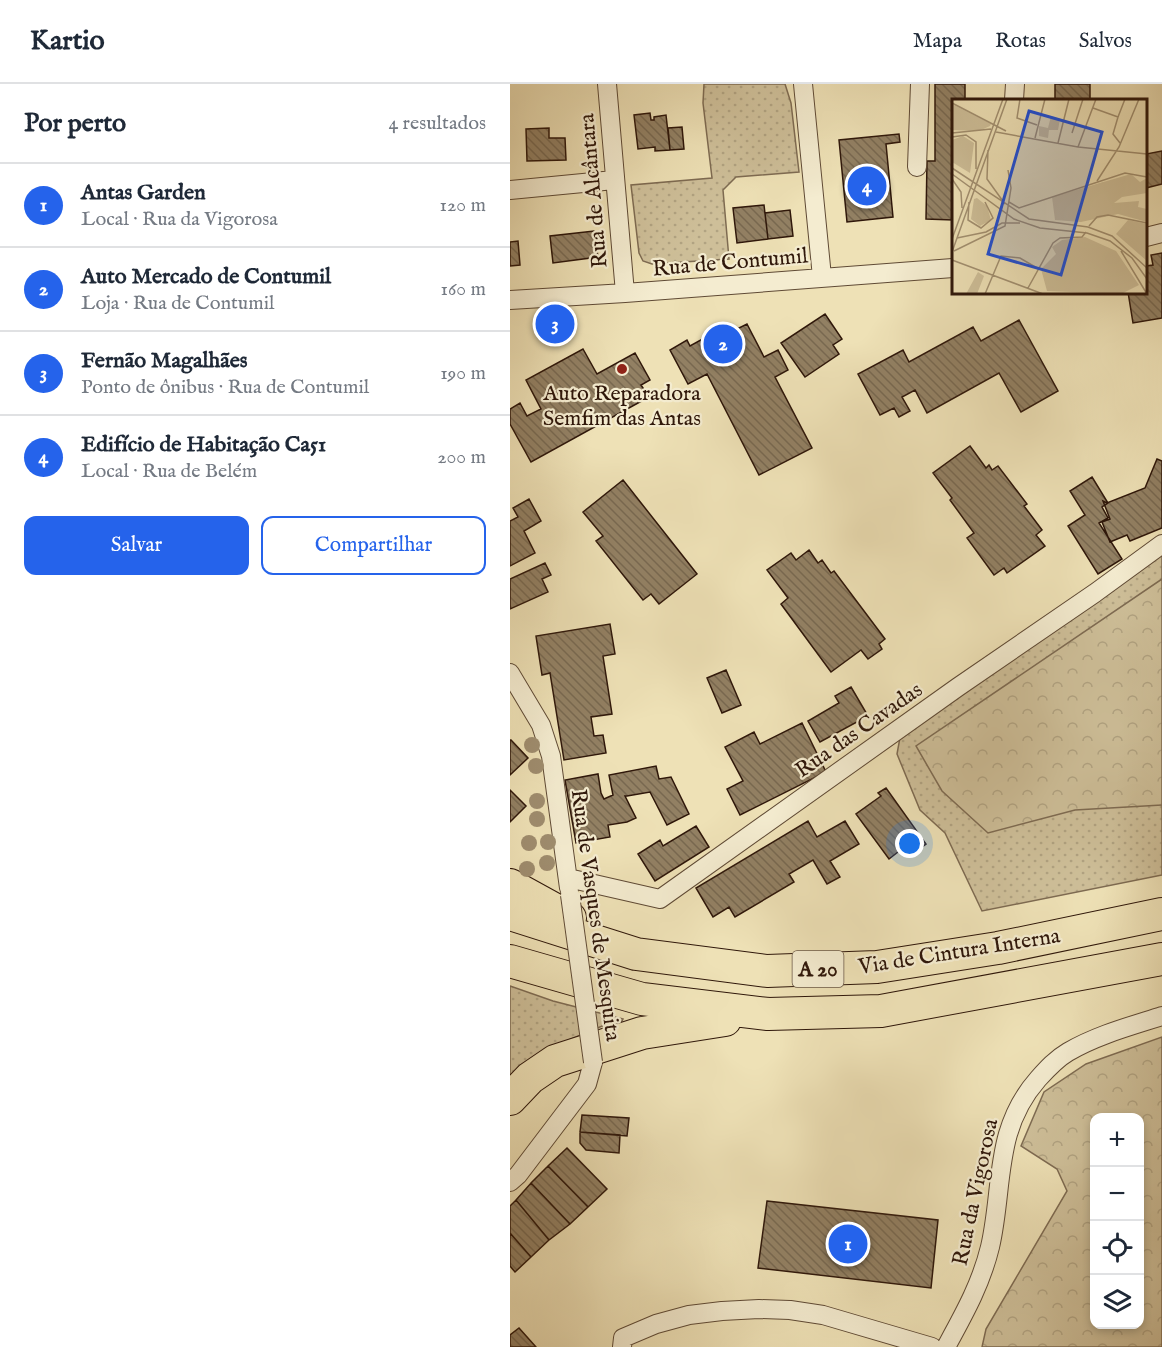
<!DOCTYPE html>
<html lang="pt">
<head>
<meta charset="utf-8">
<style>
  body { margin:0; font-family:"IM FELL English",serif; background:#f6f6f7; color:#1f2937 }
  .controls { position:absolute; right:18px; bottom:18px; display:grid; overflow:hidden; border-radius:12px; box-shadow:0 3px 9px #0003 }
  .controls button { width:54px; height:54px; display:grid; place-items:center; padding:0; border:0; border-bottom:2px solid #e0e1e3; background:#fff; color:#1f2937; font:30px sans-serif }
  .you { position:absolute; left:400px; top:760px; width:21px; height:21px; margin:-15px; border:4px solid #fff; border-radius:50%; background:#1a73e8; box-shadow:0 0 0 9px #1a73e833 }
  .badge { display:grid; place-items:center; width:39px; height:39px; border-radius:50%; background:#2563eb; color:#fff; font-size:20px; font-weight:700 }
  .pin { position:absolute; translate:-50% -50%; border:3px solid #fff; box-shadow:0 2px 6px #0006 }
  .list { margin:0; padding:0; list-style:none }
  h2 { display:flex; justify-content:space-between; align-items:center; height:78px; margin:0; padding:0 24px; font-size:26px }
  h2 small { font-size:20px; font-weight:400; color:#747a83 }
  .list li { display:grid; grid-template-columns:39px 1fr auto; gap:18px; align-items:center; box-sizing:border-box; height:84px; padding:0 24px; border-top:2px solid #e0e1e3 }
  .list b { display:block; font-size:22px; white-space:nowrap }
  .list p { margin:0; font-size:20px; white-space:nowrap; color:#747a83 }
  .list em { font-size:20px; font-style:normal; color:#747a83 }
  .actions { display:flex; gap:12px; padding:18px 24px }
  .actions a { flex:1; padding:14px 0; border:2px solid #2563eb; border-radius:12px; text-align:center; font-size:21px; color:#2563eb }
  .actions .main { background:#2563eb; color:#fff }
  .icon { flex:none; width:33px; height:33px; fill:none; stroke:currentColor; stroke-width:2; stroke-linecap:round; stroke-linejoin:round }
  .map { position:relative; flex:none; width:652px; height:1263px; overflow:hidden }
  header { display:flex; align-items:center; gap:36px; box-sizing:border-box; height:84px; padding:0 30px; background:#fff; border-bottom:2px solid #e0e1e3 }
  header strong { font-size:28px }
  nav { display:flex; gap:33px; margin-inline-start:auto; font-size:21px }
  main { display:flex }
  aside { flex:1; background:#fff }
  .map>svg:first-child { display:block }
  .green { fill:url(#green-dots); stroke:#7e6b52; stroke-width:1.5 }
  .forest { fill:url(#forest-crowns); stroke:#7e6b52; stroke-width:1.5; fill-rule:evenodd }
  .building { fill:url(#building-back-hatch); stroke:#2f170a; stroke-width:1.5 }
  .lines { fill:none; stroke-linecap:round; stroke-linejoin:round }
  .street-casing { stroke:#5f4a35; stroke-width:20 }
  .highway-casing { stroke:#2f170a; stroke-width:34 }
  .street { stroke:#f4ecd0; stroke-width:18 }
  .highway { stroke:#eee1b6; stroke-width:32 }
  .street-bridge-casing { stroke:#5f4a35; stroke-width:20; stroke-linecap:butt }
  .street-bridge { stroke:#f4ecd0; stroke-width:18 }
  .tree { fill:#9f8d6f }
  .poi-dot { fill:#8f2418; stroke:#f4ecd0; stroke-width:2 }
  .labels { text-anchor:middle; stroke-width:4.5; stroke-linejoin:round; paint-order:stroke }
  .shield { fill:#f4ecd0; stroke:#6a5745; stroke-width:1.5 }
  .shield-label { font-size:21px; font-weight:bold; fill:#2f170a }
  .street-label { font-size:22px; fill:#2f170a; stroke:#f4ecd0 }
  .poi-label { font-size:22px; fill:#2f170a; stroke:#f4ecd0 }
  .inset-road { fill:none; stroke:#a29071; stroke-width:1.5 }
  .view { fill:#1d4ed8; fill-opacity:0.15; stroke:#1d4ed8; stroke-width:3 }
  .inset-edge { fill:none; stroke:#2f170a; stroke-width:3 }
</style>
</head>
<body>
<header>
<strong>Kartio</strong>
<nav><a>Mapa</a><a>Rotas</a><a>Salvos</a></nav>
</header>
<main>
<aside>
<h2>Por perto<small>4 resultados</small></h2>
<ul class="list">
<li><span class="badge">1</span><div><b>Antas Garden</b><p>Local · Rua da Vigorosa</p></div><em>120 m</em></li>
<li><span class="badge">2</span><div><b>Auto Mercado de Contumil</b><p>Loja · Rua de Contumil</p></div><em>160 m</em></li>
<li><span class="badge">3</span><div><b>Fernão Magalhães</b><p>Ponto de ônibus · Rua de Contumil</p></div><em>190 m</em></li>
<li><span class="badge">4</span><div><b>Edifício de Habitação Ca51</b><p>Local · Rua de Belém</p></div><em>200 m</em></li>
</ul>
<div class="actions"><a class="main">Salvar</a><a>Compartilhar</a></div>
</aside>
<div class="map">
<svg width="652" height="1263" viewBox="0 0 652 1263">
  <defs>
    <pattern id="green-dots" width="8" height="8" patternUnits="userSpaceOnUse" patternTransform="scale(1.5)"><rect width="8" height="8" fill="#cebf99"/><path d="M2 2h.1M6 6h.1" fill="none" stroke="#b1a382" stroke-width="1.8" stroke-linecap="round"/></pattern>
    <pattern id="forest-crowns" width="20" height="18" patternUnits="userSpaceOnUse" patternTransform="scale(1.5)"><rect width="20" height="18" fill="#cebf99"/><path d="M2 6a3 3 0 1 1 6 0M12 15a3 3 0 1 1 6 0" fill="none" stroke="#b1a382"/></pattern>
    <pattern id="building-back-hatch" width="6" height="6" patternUnits="userSpaceOnUse" patternTransform="scale(1.5)"><rect width="6" height="6" fill="#928063"/><path d="M-1 5l2 2M0 0l6 6M5-1l2 2" fill="none" stroke="#786850"/></pattern>
  </defs>
  <rect width="100%" height="100%" fill="#eee1b6"/>
  <filter id="stains"><feTurbulence type="fractalNoise" baseFrequency=".00333" numOctaves="4"/><feColorMatrix values="0 0 0 0 .2 0 0 0 0 .09 0 0 0 0 .02 0 0 0 .5 -.17"/></filter>
  <radialGradient id="worn" r=".72"><stop offset=".6" stop-color="#630" stop-opacity="0"/><stop offset="1" stop-color="#630" stop-opacity=".3"/></radialGradient>
  <!-- green -->
  <path class="green" d="M194,0H275L281,19L289,88L226,93L213,106L219,175L142,180L133,177L129,169L121,101L202,94L193,19Z
    M652,468V791L472,827L435,749L410,726L387,670L391,648Z
    M0,902L43,917L113,935L112,937L97,940L54,958L0,998Z"/>
  <!-- forest -->
  <path class="forest" d="M652,495V721L565,726L478,749L432,707L406,662Z
    M652,953V1263H472L476,1245L557,1107L547,1085L511,1062L534,1008L576,980ZM584,1034H630V1240H584Z"/>
  <!-- building -->
  <path class="building" d="M425,0H455V16H443V136L416,135L417,77H425Z
    M545,0H580V16H545Z
    M140,29L141,36H144V33L156,31L160,66L145,67V63L128,65L124,31Z
    M172,43L174,65L160,66L158,44Z
    M39,44V54H55L56,76L17,77L16,45Z
    M389,50L390,58L376,60L383,133L337,138L329,56Z
    M652,67V100L636,104V70Z
    M254,121L258,155L227,159L223,124Z
    M280,126L283,152L258,155L255,129Z
    M84,147L88,173L43,179L40,152Z
    M8,157L10,181L0,182V158Z
    M652,169V234L623,239L618,208H636V182L643,181L641,171Z
    M315,230L332,255L323,261L329,270L295,293L271,259Z
    M509,236L548,307L511,328L489,289L417,329L405,306L392,313L400,327L389,333L384,324L370,331L348,290L393,266L399,278L463,243L471,257Z
    M237,240L254,273L268,266L278,286L265,293L302,364L249,391L197,290L178,300L160,266L177,256L180,262L198,252L201,258Z
    M73,265L87,290L125,269L140,296L131,301L139,313L21,378L0,340V325L10,319L17,332L31,325L16,296Z
    M460,362L476,384L479,381L482,386L488,382L517,420L514,422L532,446L526,451L535,462L497,489L494,484L484,491L457,454L464,449L440,416L442,414L423,389Z
    M647,375L652,377V444L620,457L617,451L600,458L592,438L600,435L593,417L597,419L635,404Z
    M582,393L598,419L592,423L598,434L589,439L612,475L588,490L558,442L575,431L560,407Z
    M113,396L187,490L149,520L141,510L133,516L86,457L93,452L73,428Z
    M19,415L31,437L14,447L25,469L0,482V437L8,433L3,424Z
    M299,466L308,479L312,476L321,489L324,487L375,555L369,560L372,565L358,575L351,566L321,588L271,520L278,514L257,486L281,469L286,476Z
    M35,479L41,491L32,495L38,508L0,525V495Z
    M100,540L105,570L93,572L102,630L81,633L84,652L93,651L96,669L54,676L40,589L32,591L26,552Z
    M216,586L231,621L212,629L197,594Z
    M341,603L358,632L310,658L298,637L329,619L325,612Z
    M292,639L316,688L230,731L217,705L233,697L215,663L244,648L250,660Z
    M0,656H1L18,674L0,691Z
    M146,682L149,695L161,693L179,730L157,741L140,708L117,712H115L126,734L117,738L98,741L100,753L66,759L55,696L88,690L91,709L94,715L103,711L99,691Z
    M376,704L416,760L403,770L397,761L379,775L346,730L371,712L368,709Z
    M0,706L16,722L0,738Z
    M298,737L307,753L335,737L349,760L320,777L330,793L317,800L303,776L279,790L284,798L225,833L219,823L203,833L186,804Z
    M186,742L199,763L145,797L128,770L150,756L153,762Z
    M72,1031L119,1034L117,1052L70,1048Z
    M70,1048L110,1051L109,1069L76,1066L70,1059Z
    M57,1064L97,1105L78,1123L38,1082Z
    M38,1082L78,1123L60,1140L21,1099Z
    M21,1099L60,1140L39,1156L6,1116Z
    M6,1116L39,1156L21,1173L0,1149V1122Z
    M257,1117L428,1136L421,1204L248,1184Z
    M0,1149L21,1173L5,1188L0,1182Z
    M9,1244L26,1263H0V1251Z"/>
  <g class="lines">
    <!-- street casing -->
    <g class="street-casing">
      <path id="street" d="M97,0L115,209
        M293,0L312,193
        M504,16L505,0
        M407,83L410,0
        M0,106L104,96
        M636,153L652,149
        M0,216L115,209L443,184
        M0,589L31,641L41,672L59,804
        M58,794L150,815L448,603L585,509L652,460
        M0,1098L8,1091L77,1000L83,978
        M112,1263L113,1254L146,1240L179,1231L212,1227L249,1225L280,1226L313,1231L422,1263
        M436,1263C454,1230 471,1200 480,1163C494,1103 483,1046 528,995C537,985 546,975 558,968C587,951 621,942 652,932"/>
    </g>
    <!-- highway casing -->
    <g class="highway-casing">
      <path id="highway" d="M0,801L60,834
        M0,830L126,870L257,887L367,883L488,864L652,830
        M0,877L132,915L258,930L371,927L652,875
        M0,1015L20,994L45,977L132,949L215,936"/>
    </g>
    <!-- street -->
    <use href="#street" class="street"/>
    <!-- highway -->
    <use href="#highway" class="highway"/>
    <!-- street-bridge casing -->
    <g class="street-bridge-casing">
      <path id="street-bridge" d="M60,811L83,978"/>
    </g>
    <!-- street-bridge -->
    <use href="#street-bridge" class="street-bridge"/>
  </g>
  <!-- trees -->
  <g class="tree">
    <circle cx="22" cy="661" r="8"/>
    <circle cx="26" cy="682" r="8"/>
    <circle cx="27" cy="717" r="8"/>
    <circle cx="27" cy="735" r="8"/>
    <circle cx="38" cy="758" r="8"/>
    <circle cx="19" cy="759" r="8"/>
    <circle cx="37" cy="779" r="8"/>
    <circle cx="17" cy="785" r="8"/>
  </g>
  <!-- markers -->
  <circle class="poi-dot" cx="112" cy="285" r="6"/>
  <g class="labels">
    <!-- shield labels -->
    <rect class="shield" x="282.5" y="867" width="51" height="36" rx="4.5"/>
    <g class="shield-label">
      <text x="308" y="892">A 20</text>
    </g>
    <!-- street labels -->
    <g class="street-label">
      <text transform="translate(82 107) rotate(-95)" y="8">Rua de Alcântara</text>
      <text transform="translate(220 177) rotate(-5)" y="8">Rua de Contumil</text>
      <text transform="translate(348 645) rotate(-35)" y="8">Rua das Cavadas</text>
      <text transform="translate(87 831) rotate(82)" y="8">Rua de Vasques de Mesquita</text>
      <text transform="translate(449 866) rotate(-9)" y="8">Via de Cintura Interna</text>
      <text transform="translate(464 1108) rotate(-78)" y="8">Rua da Vigorosa</text>
    </g>
    <!-- poi labels -->
    <g class="poi-label">
      <text x="112" y="316">Auto Reparadora<tspan x="112" dy="25">Semfim das Antas</tspan></text>
    </g>
  </g>
  <!-- overview -->
  <g transform="translate(442 15)">
    <rect width="195" height="195" fill="#eee1b6"/>
    <path d="M0,5L39,25L38,27L27,32L0,31ZM99,17L108,20L106,31H97L96,39L87,37V27L96,29ZM11,37L22,44L18,74L0,63V41ZM179,75L188,83L195,79V94L170,98L162,104L187,102L186,108L195,110V123L166,115L129,123L103,121L100,98ZM25,99L35,107L39,121L28,127L19,120L22,100ZM176,121L195,125V162L164,135ZM26,173L32,177L25,195H14Z" fill="#cebf99"/>
    <path d="M152,83L157,93L132,115L106,112L103,106L101,100ZM133,138L164,152L187,186L169,195L95,192L89,170L104,155L100,148L110,141Z" fill="#cebf99"/>
    <path class="inset-road" d="M68,0L65,19L85,26M0,4L54,32M141,9L166,18L173,0M166,18L161,35L168,44M44,33L126,48L195,55M0,34L39,30M120,34L131,0M0,38L14,36L24,43V70M83,39L93,0M106,44L117,0M126,48L144,0M36,51L35,80L53,105M0,69L77,120L136,128L160,137L195,169M0,75L62,120L88,129L135,134L158,142L180,159L195,180M0,80L9,93L10,109M145,82L167,48L187,0M17,103L16,121L29,129L41,119L33,103M57,103L67,109L173,74L195,78M137,127L145,118L156,116L195,124M5,139L34,133L50,124H68M0,140L51,0M2,152L53,127L59,89L56,71M169,152L195,195M0,153L55,0M0,161L91,195M76,189L101,144L108,139L130,138L134,133M33,195L49,157L68,159L85,169"/>
    <path class="view" d="M77,12L150,33L109,176L36,155Z"/>
    <rect width="195" height="195" class="inset-edge"/>
  </g>
  <rect width="100%" height="100%" filter="url(#stains)"/>
  <rect width="100%" height="100%" fill="url(#worn)"/>
</svg>
<div class="controls">
<button>+</button>
<button>−</button>
<button><svg class="icon" aria-label="locate" viewBox="0 0 24 24"><circle cx="12" cy="12" r="6"/><path d="M12 2v4M12 18v4M2 12h4M18 12h4"/></svg></button>
<button><svg class="icon" aria-label="layers" viewBox="0 0 24 24"><path d="M12 4l9 5-9 5-9-5zM3 14l9 5 9-5"/></svg></button>
</div>
<div class="you"></div>
<div class="pin badge" style="left:338px;top:1160px">1</div>
<div class="pin badge" style="left:213px;top:260px">2</div>
<div class="pin badge" style="left:45px;top:240px">3</div>
<div class="pin badge" style="left:357px;top:102px">4</div>
</div>
</main>
</body>
</html>
